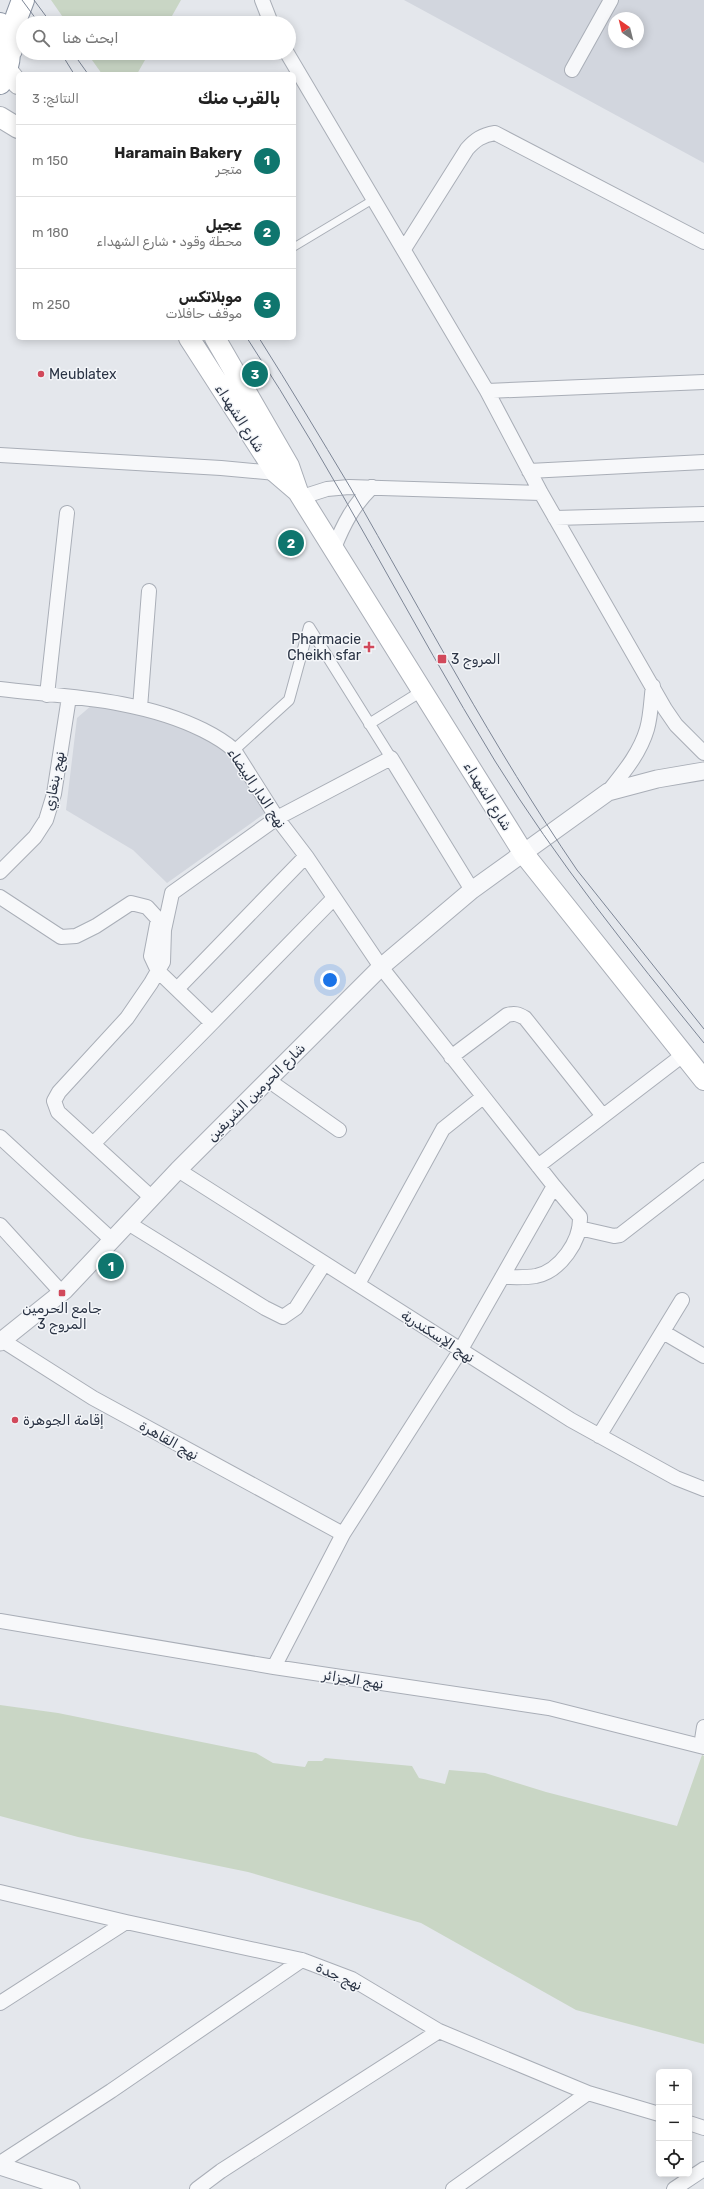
<!DOCTYPE html>
<html lang="ar">
<head>
<meta charset="utf-8">
<style>
  body { margin:0; font-family:Rubik,Vazirmatn,sans-serif; background:#f2f2f2; color:#222; direction:rtl }
  .controls { position:absolute; right:12px; bottom:12px; display:grid; overflow:hidden; border-radius:6px; box-shadow:0 2px 10px #0003 }
  .controls button { width:36px; height:36px; display:grid; place-items:center; padding:0; border:0; border-bottom:1px solid #e0e0e0; background:#fff; color:#222; font:20px sans-serif }
  .compass { position:absolute; left:608px; top:12px; width:36px; height:36px; border-radius:50%; background:#fff; box-shadow:0 2px 10px #0003; rotate:325deg }
  .you { position:absolute; left:330px; top:980px; width:14px; height:14px; margin:-10px; border:3px solid #fff; border-radius:50%; background:#1a73e8; box-shadow:0 0 0 6px #1a73e833 }
  .badge { display:grid; place-items:center; width:26px; height:26px; border-radius:50%; background:#0f766e; color:#fff; font-size:13px; font-weight:700 }
  .pin { position:absolute; translate:-50% -50%; border:2px solid #fff; box-shadow:0 1px 4px #0006 }
  .list { margin:0; padding:0; list-style:none }
  h2 { display:flex; justify-content:space-between; align-items:center; height:52px; margin:0; padding:0 16px; font-size:17px }
  h2 small { font-size:13px; font-weight:400; color:#767676 }
  .list li { display:grid; grid-template-columns:26px 1fr auto; gap:12px; align-items:center; box-sizing:border-box; height:72px; padding:0 16px; border-top:1px solid #e0e0e0 }
  .list b { display:block; font-size:15px; white-space:nowrap }
  .list p { margin:0; font-size:13px; white-space:nowrap; color:#767676 }
  .list em { font-size:13px; font-style:normal; color:#767676 }
  .icon { flex:none; width:22px; height:22px; fill:none; stroke:currentColor; stroke-width:2; stroke-linecap:round; stroke-linejoin:round }
  .map { position:relative; flex:none; width:704px; height:2189px; overflow:hidden; direction:ltr }
  .search { position:absolute; background:#fff; box-shadow:0 2px 10px #0003; left:16px; top:16px; width:280px; height:44px; display:flex; align-items:center; gap:10px; box-sizing:border-box; padding:0 14px; border-radius:22px; color:#767676; font-size:15px }
  .panel { position:absolute; background:#fff; box-shadow:0 2px 10px #0003; left:16px; top:72px; width:280px; height:268px; border-radius:6px; direction:rtl }
  .map>svg:first-child { display:block }
  .built { fill:#d2d6de; fill-rule:evenodd }
  .green { fill:#c9d6c5 }
  .lines { fill:none; stroke-linecap:round; stroke-linejoin:round }
  .service-casing { stroke:#a9aeb7; stroke-width:9 }
  .pedestrian-casing { stroke:#a9aeb7; stroke-width:12 }
  .minor-casing { stroke:#a9aeb7; stroke-width:16 }
  .tertiary-casing { stroke:#a9aeb7; stroke-width:19 }
  .secondary-casing { stroke:#a9aeb7; stroke-width:22 }
  .trunk-casing { stroke:#8b94a3; stroke-width:24 }
  .service { stroke:#f7f8fa; stroke-width:7 }
  .pedestrian { stroke:#f7f8fa; stroke-width:10 }
  .minor { stroke:#f7f8fa; stroke-width:14 }
  .tertiary { stroke:#f7f8fa; stroke-width:17 }
  .secondary { stroke:#fff; stroke-width:20 }
  .trunk { stroke:#fff; stroke-width:22 }
  .tram { stroke:#7d8696; stroke-width:1 }
  .poi-dot { fill:#d1495b; stroke:#f4f6f9; stroke-width:1.5 }
  .labels { text-anchor:middle; stroke-width:3; stroke-linejoin:round; paint-order:stroke }
  .poi-label { font-size:14px; fill:#2b3445; stroke:#f4f6f9; text-anchor:start }
  .street-label { font-size:14px; fill:#2b3445; stroke:#f4f6f9 }
</style>
</head>
<body>
<div class="map">
<svg width="704" height="2189" viewBox="0 0 704 2189">
  <rect width="100%" height="100%" fill="#e4e7ec"/>
  <!-- built -->
  <path class="built" d="M404,0H704V163ZM614,18H638V42H614Z
    M92,705L173,719L229,748L271,809L167,883L133,850L66,810L77,718Z"/>
  <!-- green -->
  <path class="green" d="M51,0H181L168,23H67Z
    M87,53H149L137,74H102Z
    M0,1705L58,1713L256,1753L273,1763L305,1767L308,1761H322L325,1758L412,1766L419,1778L445,1784L449,1770L485,1773L546,1792L677,1826L702,1755L704,1756V2044L576,2010L421,1923L248,1872L78,1837L0,1816Z"/>
  <g class="lines">
    <!-- service casing -->
    <g class="service-casing">
      <path id="service" d="M294,247L374,199"/>
    </g>
    <!-- pedestrian casing -->
    <g class="pedestrian-casing">
      <path id="pedestrian" d="M369,724L422,691
        M234,750L289,700L309,627L391,758"/>
    </g>
    <!-- minor casing -->
    <g class="minor-casing">
      <path id="minor" d="M262,0L271,23
        M287,53L487,391L541,493L665,709L676,725L704,753
        M572,70L611,0
        M404,249L467,149C475,140 482,135 495,133L704,242
        M487,391L704,382
        M0,455L221,468L276,473L280,471
        M529,471L704,462
        M302,497L327,489L349,487L541,493
        M555,518L704,514
        M334,548C344,523 353,506 372,487
        M0,689C68,697 141,699 203,730C215,736 224,741 234,750L277,818L306,856L381,967L554,1186L460,1351L343,1534L274,1667
        M47,695L67,513
        M140,708L149,591
        M608,792C624,772 640,753 647,729C651,715 651,700 653,686
        M0,872L35,837L46,820L54,794L69,697
        M0,897L61,937L76,936L96,926L131,903L147,907L158,919L151,956L158,971L212,1023L334,898
        M177,989L306,856
        M451,1057L507,1015C515,1013 518,1014 525,1018L603,1116
        M268,1080L339,1130
        M0,1137L112,1240
        M93,1144L212,1023
        M538,1166L683,1055
        M178,1170L571,1420L676,1478L704,1489
        M152,1198L58,1112L54,1101L59,1092L127,1018L151,983L163,962L164,930L172,893L277,818L391,758L472,890
        M128,1223L265,1308L283,1317L296,1308L324,1264
        M0,1225L62,1293
        M579,1228L614,1236L620,1235L704,1170
        M502,1277C513,1277 525,1278 536,1276C560,1271 581,1241 580,1217L554,1186
        M358,1284L443,1129L483,1097
        M663,1332L704,1356
        M0,1339L93,1398L343,1534
        M599,1436L682,1300
        M0,1621L274,1667L549,1708L704,1747
        M701,1746L704,1727
        M0,1892L126,1922L302,1960L352,1979L439,2031L588,2093L659,2114
        M0,2003L126,1922
        M689,2123L704,2128
        M0,2163L111,2091L302,1960
        M197,2189L221,2171L439,2031
        M453,2189L588,2093
        M674,2189L704,2169"/>
    </g>
    <!-- tertiary casing -->
    <g class="tertiary-casing">
      <path id="tertiary" d="M0,1342L65,1290L178,1170L381,967L472,890L608,792L657,779L704,771
        M0,2166L71,2189"/>
    </g>
    <!-- secondary casing -->
    <g class="secondary-casing">
      <path id="secondary" d="M7,70L18,84
        M0,117L18,128
        M189,338L276,473L297,491
        M215,338L289,466L298,492L524,854L704,1080"/>
    </g>
    <!-- trunk casing -->
    <g class="trunk-casing">
      <path id="trunk" d="M0,24C13,43 11,64 0,83
        M11,50L17,16L23,0"/>
    </g>
    <!-- service -->
    <use href="#service" class="service"/>
    <!-- pedestrian -->
    <use href="#pedestrian" class="pedestrian"/>
    <!-- minor -->
    <use href="#minor" class="minor"/>
    <!-- tertiary -->
    <use href="#tertiary" class="tertiary"/>
    <!-- secondary -->
    <use href="#secondary" class="secondary"/>
    <!-- trunk -->
    <use href="#trunk" class="trunk"/>
    <!-- tram -->
    <path class="tram" d="M22,0L39,23
      M34,0L51,23
      M61,53L74,74
      M73,53L88,74
      M247,338C337,475 410,622 495,761C557,861 630,952 704,1043
      M259,338C290,387 320,437 350,487C424,616 493,747 577,870L704,1029"/>
  </g>
  <!-- markers -->
  <g class="poi-dot">
    <circle cx="41" cy="374" r="4"/>
    <path d="M367 641h4v4h4v4h-4v4h-4v-4h-4v-4h4z"/>
    <rect x="437" y="654" width="10" height="10" rx="2"/>
    <rect x="58" y="1289" width="8" height="8" rx="2"/>
    <circle cx="15" cy="1420" r="4"/>
  </g>
  <g class="labels">
    <!-- poi labels -->
    <g class="poi-label">
      <text x="49" y="379">Meublatex</text>
      <text x="361" y="644" text-anchor="end">Pharmacie<tspan x="361" dy="16">Cheikh sfar</tspan></text>
      <text x="451" y="664">المروج 3</text>
      <text x="62" y="1313" text-anchor="middle">جامع الحرمين<tspan x="62" dy="16">المروج 3</tspan></text>
      <text x="23" y="1425">إقامة الجوهرة</text>
    </g>
    <!-- street labels -->
    <g class="street-label">
      <text transform="translate(240 418) rotate(57)" y="5">شارع الشهداء</text>
      <text transform="translate(54 781) rotate(-79)" y="5">نهج بنغازي</text>
      <text transform="translate(257 788) rotate(56)" y="5">نهج الدار البيضاء</text>
      <text transform="translate(488 796) rotate(58)" y="5">شارع الشهداء</text>
      <text transform="translate(256 1092) rotate(-45)" y="5">شارع الحرمين الشريفين</text>
      <text transform="translate(438 1336) rotate(33)" y="5">نهج الإسكندرية</text>
      <text transform="translate(169 1440) rotate(29)" y="5">نهج القاهرة</text>
      <text transform="translate(353 1679) rotate(9)" y="5">نهج الجزائر</text>
      <text transform="translate(339 1976) rotate(24)" y="5">نهج جدة</text>
    </g>
  </g>
</svg>
<div class="controls">
<button>+</button>
<button>−</button>
<button><svg class="icon" aria-label="locate" viewBox="0 0 24 24"><circle cx="12" cy="12" r="6"/><path d="M12 2v4M12 18v4M2 12h4M18 12h4"/></svg></button>
</div>
<svg class="compass" viewBox="-18 -18 36 36"><path d="M0-13l5 13h-10z" fill="#e53935"/><path d="M0 13l5-13h-10z" fill="#767676"/></svg>
<div class="you"></div>
<div class="pin badge" style="left:111px;top:1266px">1</div>
<div class="pin badge" style="left:291px;top:543px">2</div>
<div class="pin badge" style="left:255px;top:374px">3</div>
<div class="search"><svg class="icon" aria-label="search" viewBox="0 0 24 24"><circle cx="10" cy="10" r="6"/><path d="M15 15l6 6"/></svg>ابحث هنا</div>
<section class="panel">
<h2>بالقرب منك<small>النتائج: 3</small></h2>
<ul class="list">
<li><span class="badge">1</span><div><b>Haramain Bakery</b><p>متجر</p></div><em>150 m</em></li>
<li><span class="badge">2</span><div><b>عجيل</b><p>محطة وقود · شارع الشهداء</p></div><em>180 m</em></li>
<li><span class="badge">3</span><div><b>موبلاتكس</b><p>موقف حافلات</p></div><em>250 m</em></li>
</ul>
</section>
</div>
</body>
</html>
